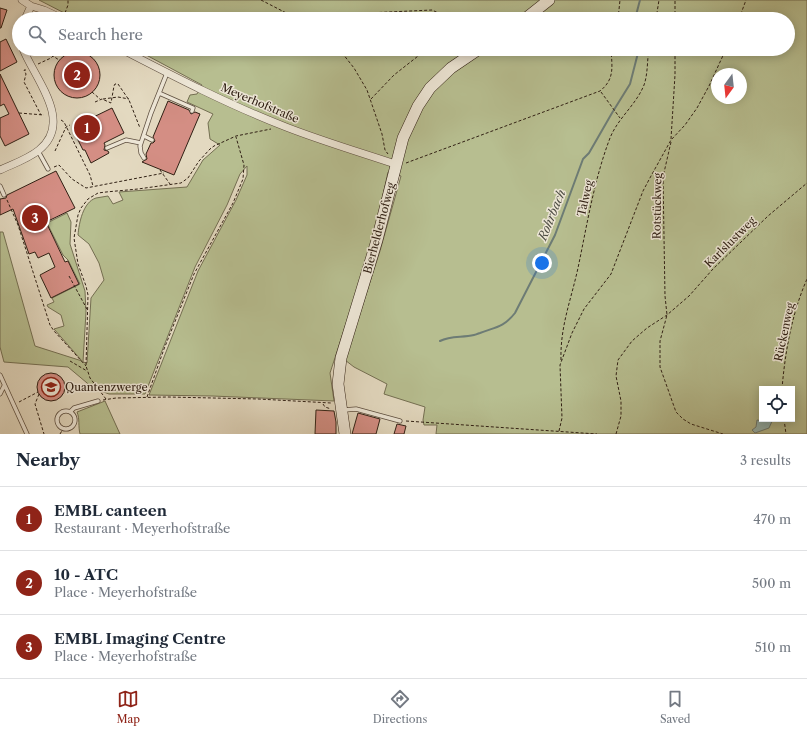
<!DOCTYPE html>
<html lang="en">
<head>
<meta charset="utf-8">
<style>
  body { margin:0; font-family:"Libre Caslon Text",serif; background:#f6f6f7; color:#1f2937 }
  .controls { position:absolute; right:12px; bottom:12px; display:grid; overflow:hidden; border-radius:0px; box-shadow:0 2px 10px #0003 }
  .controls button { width:36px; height:36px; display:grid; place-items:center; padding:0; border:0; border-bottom:1px solid #e0e1e3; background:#fff; color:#1f2937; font:20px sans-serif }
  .compass { position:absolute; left:711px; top:68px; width:36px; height:36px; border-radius:50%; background:#fff; box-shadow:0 2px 10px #0003; rotate:195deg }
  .you { position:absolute; left:542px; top:263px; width:14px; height:14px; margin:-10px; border:3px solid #fff; border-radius:50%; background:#1a73e8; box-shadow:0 0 0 6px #1a73e833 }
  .badge { display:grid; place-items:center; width:26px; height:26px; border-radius:50%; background:#8f2418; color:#fff; font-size:13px; font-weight:700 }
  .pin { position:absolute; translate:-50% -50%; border:2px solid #fff; box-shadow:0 1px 4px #0006 }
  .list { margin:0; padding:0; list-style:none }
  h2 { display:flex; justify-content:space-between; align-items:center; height:52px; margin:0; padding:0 16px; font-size:17px }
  h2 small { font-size:13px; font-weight:400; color:#747a83 }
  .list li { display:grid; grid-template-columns:26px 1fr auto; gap:12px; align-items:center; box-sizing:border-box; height:64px; padding:0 16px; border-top:1px solid #e0e1e3 }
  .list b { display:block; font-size:15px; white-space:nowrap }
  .list p { margin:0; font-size:13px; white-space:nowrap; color:#747a83 }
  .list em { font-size:13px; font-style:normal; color:#747a83 }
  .icon { flex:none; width:22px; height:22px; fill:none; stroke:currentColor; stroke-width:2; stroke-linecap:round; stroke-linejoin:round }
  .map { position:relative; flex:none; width:807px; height:434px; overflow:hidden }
  .search { position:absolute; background:#fff; box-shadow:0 2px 10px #0003; left:12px; right:12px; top:12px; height:44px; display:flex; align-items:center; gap:10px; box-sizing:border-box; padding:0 14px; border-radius:22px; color:#747a83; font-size:15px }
  .sheet { height:244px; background:#fff }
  nav { display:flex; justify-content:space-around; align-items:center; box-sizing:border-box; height:56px; border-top:1px solid #e0e1e3; background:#fff; font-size:11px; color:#747a83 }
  nav a { display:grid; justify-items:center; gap:2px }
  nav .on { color:#8f2418 }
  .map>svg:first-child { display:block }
  .green { fill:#b7be90; stroke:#746f52; fill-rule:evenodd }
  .water { fill:#96b9b6; stroke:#6d7c75 }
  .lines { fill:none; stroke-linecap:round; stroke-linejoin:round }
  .stream { stroke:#6d7c75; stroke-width:2 }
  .building { fill:#d48e84; stroke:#302014 }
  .lane-casing { stroke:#5d4e3f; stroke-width:5 }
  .street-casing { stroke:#5d4e3f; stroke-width:8 }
  .secondary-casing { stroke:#302014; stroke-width:12 }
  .path { stroke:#302014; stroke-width:1; stroke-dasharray:3 2; stroke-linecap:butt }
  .lane { stroke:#ede6d6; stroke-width:3.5 }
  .street { stroke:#ede6d6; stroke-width:7 }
  .secondary { stroke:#ede6d6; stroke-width:11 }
  .labels { text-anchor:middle; stroke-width:3; stroke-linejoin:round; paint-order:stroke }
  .street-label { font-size:11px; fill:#302014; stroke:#ede6d6 }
  .poi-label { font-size:11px; fill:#302014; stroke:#ede6d6; text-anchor:start }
  .water-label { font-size:12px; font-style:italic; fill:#4f4e45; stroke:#ede6d6 }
</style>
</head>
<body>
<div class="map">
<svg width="807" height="434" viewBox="0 0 807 434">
  <rect width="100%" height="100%" fill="#e3d9c0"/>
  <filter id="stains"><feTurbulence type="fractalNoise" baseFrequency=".005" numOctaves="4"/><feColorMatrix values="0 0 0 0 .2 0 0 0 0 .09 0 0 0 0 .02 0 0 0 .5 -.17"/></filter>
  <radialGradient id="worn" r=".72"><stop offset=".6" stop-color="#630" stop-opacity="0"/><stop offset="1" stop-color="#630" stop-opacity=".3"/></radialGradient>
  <!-- green -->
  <path class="green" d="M39,0H807V434H436L437,425H424L423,420L425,407L384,394L387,384L354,367L345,360L380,251L401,176L388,172L372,244L330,373L334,401L212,396L149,395L198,271L236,200L247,175V166L240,174L227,205L195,267L145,394H109L93,388L68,367L4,362L0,347V232H3L35,346L82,361L54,329L64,326L61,315L48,307L47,305L54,302L52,298L80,284L68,260L63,255L47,223L67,213L71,222L70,244L85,291L86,312L83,362L87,363L91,298L104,280L99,263L89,244L78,235C79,223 83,202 96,198C100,197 104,197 108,196L113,204L123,200L119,192L187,187L203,160L220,145L210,139L208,123L213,114L187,102L190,95L197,94L202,85L135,49H788V19H76ZM717,74H741V98H717ZM762,389H792V419H773L764,421L765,419H762Z
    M105,401L120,434H80C78,426 80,419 77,412Z"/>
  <!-- water -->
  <path class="water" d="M765,419H773L769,428L755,433L752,430L756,427L757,420L763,421Z"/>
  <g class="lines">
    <!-- stream -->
    <path class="stream" d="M635,19L640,0
      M440,341C451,335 462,338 474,335C479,334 476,334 480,333C496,327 504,327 515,313L555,235L583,159L589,153L612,113L630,84L639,49"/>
  </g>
  <!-- building -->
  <path class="building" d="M0,8L7,10L1,28H0Z
    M6,39L17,62L0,71V42Z
    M54 75a23 23 0 1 1 46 0a23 23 0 1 1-46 0Z
    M0,74L29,134L5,146L0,136V118L9,114L4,104L0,106Z
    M168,101L189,110L191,114L195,112L200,114L174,175L142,162L147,159L146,154L151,143H153L155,141L153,137Z
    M112,108L124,133L104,143L105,145L104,150L108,151L109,153L91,163L85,150H83L73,130H74L73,127Z
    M56,171L75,208L46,222L65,262L68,261L79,284L51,298L40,275L55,267L49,253L38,258L35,252L29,254L13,209L0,215V199L6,198L7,195Z
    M37 387a14 14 0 1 1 28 0a14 14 0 1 1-28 0Z
    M316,410L334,411L336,422V434H315Z
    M358,413L380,419L376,434H352Z
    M397,424L406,426L404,434H394Z"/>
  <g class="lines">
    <!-- lane casing -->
    <g class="lane-casing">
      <path id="lane" d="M159,93L193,108L192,111
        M144,136L152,140
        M107,148L126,140L141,143
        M38,151L48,169
        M144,158L141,153L140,146L151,113L167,73
        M0,186L4,195
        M0,375L27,434
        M0,394L4,386
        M344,410L356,409L400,421
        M57 420a9 9 0 1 1 18 0a9 9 0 1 1-18 0Z
        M70,412L74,408L98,401"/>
    </g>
    <!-- street casing -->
    <g class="street-casing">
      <path id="street" d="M22,0L31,6L44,10L63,19
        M25,19L31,6
        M121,49C175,77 229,105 286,127C322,141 359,152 395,164
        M0,170C13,164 28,159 39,150C74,122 35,79 23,49"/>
    </g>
    <!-- secondary casing -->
    <g class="secondary-casing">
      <path id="secondary" d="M525,19L549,0
        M345,434L338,384L341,358L377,240L403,138L418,106L430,88L451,68L479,49"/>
    </g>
    <!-- path -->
    <path class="path" d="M261,0L298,19
      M65,13L68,5V0
      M330,19L346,14L432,10L447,17L446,19
      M618,19L620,0
      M656,19L659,0
      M675,19V0
      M739,19L746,0
      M339,49L354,68L367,90L382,134L385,150L388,154
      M38,64L51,58L53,56L59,60
      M26,70H24L26,74L24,82L41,115
      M92,92L100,99
      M601,92L620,118
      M103,99L118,97L129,99
      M371,99L394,75L427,49
      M95,102L102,99L111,103L114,86L115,84H118L129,100L140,128
      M19,113L44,115
      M61,120L64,122L90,175L93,186
      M671,139L675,75V49
      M671,142L663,177L665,296L667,315L660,341V367L676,412L683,419L691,424L723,434
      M55,151L66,127L70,125
      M406,163L600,91C615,79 612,67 611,49
      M54,167L59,165L72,179L86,188L164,173
      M160,170L170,184
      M7,200L18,225L50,325L54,331L86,366
      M69,276L88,311
      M561,360C560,327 571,300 578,268C587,225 594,180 610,138C618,118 636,105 644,85C648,74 647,60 649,49
      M70,361L87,371
      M782,389C785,352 792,313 807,279
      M39,394L35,404L44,434
      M147,397L164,349L194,274L233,203L243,179L244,165L236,137
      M106,399L90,378L86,366L88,295L86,286L78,264L74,238L78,215L81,208L88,199L98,193L106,192L138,189L181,183L188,178L199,161L210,149L214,146L236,136L271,129
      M103,400L116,398L168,397L258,399L331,403
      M19,402L38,392
      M323,404L325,407L331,409
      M784,419L786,434
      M406,421L597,434
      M559,431L562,418L560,365L572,333L584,309L611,274L643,191L651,176L671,140L685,125L697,108L709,86L726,49
      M60,434L63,429
      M616,434L621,416V401L616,376L618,360L632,341L647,328L667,315L689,296L713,269L768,216L807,183"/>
    <!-- lane -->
    <use href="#lane" class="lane"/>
    <!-- street -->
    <use href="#street" class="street"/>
    <!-- secondary -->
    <use href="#secondary" class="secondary"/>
  </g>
  <!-- icons -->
  <defs>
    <g id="school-ring" transform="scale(1)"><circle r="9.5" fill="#ede6d6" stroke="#8f2418" stroke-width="1.5"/><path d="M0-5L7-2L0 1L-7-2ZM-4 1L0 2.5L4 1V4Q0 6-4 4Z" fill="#8f2418"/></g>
  </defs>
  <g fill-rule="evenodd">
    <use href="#school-ring" x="51" y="387"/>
  </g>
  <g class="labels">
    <!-- street labels -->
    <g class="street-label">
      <text transform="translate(260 103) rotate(23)" y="4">Meyerhofstraße</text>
      <text transform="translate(585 198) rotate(-77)" y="4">Talweg</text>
      <text transform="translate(657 206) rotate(-89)" y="4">Rotstückweg</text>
      <text transform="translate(379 228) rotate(-75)" y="4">Bierhelderhofweg</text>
      <text transform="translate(730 242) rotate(-45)" y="4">Karlslustweg</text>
      <text transform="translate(784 332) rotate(-78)" y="4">Rückenweg</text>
    </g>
    <!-- poi labels -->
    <g class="poi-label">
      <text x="65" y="391">Quantenzwerge</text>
    </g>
    <!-- water labels -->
    <g class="water-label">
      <text transform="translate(552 215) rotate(-68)" y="4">Rohrbach</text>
    </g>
  </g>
  <rect width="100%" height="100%" filter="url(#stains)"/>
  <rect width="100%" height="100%" fill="url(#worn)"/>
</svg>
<div class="controls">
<button><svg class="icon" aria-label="locate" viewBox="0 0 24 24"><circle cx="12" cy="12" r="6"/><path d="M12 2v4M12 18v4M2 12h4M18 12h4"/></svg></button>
</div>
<svg class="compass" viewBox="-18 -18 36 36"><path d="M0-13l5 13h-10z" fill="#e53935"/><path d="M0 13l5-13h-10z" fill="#747a83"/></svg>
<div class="you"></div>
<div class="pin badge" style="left:87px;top:128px">1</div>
<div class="pin badge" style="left:77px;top:75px">2</div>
<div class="pin badge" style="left:35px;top:218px">3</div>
<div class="search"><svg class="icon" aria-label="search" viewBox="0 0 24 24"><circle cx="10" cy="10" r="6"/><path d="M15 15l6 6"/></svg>Search here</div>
</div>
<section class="sheet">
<h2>Nearby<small>3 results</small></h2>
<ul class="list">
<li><span class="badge">1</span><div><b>EMBL canteen</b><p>Restaurant · Meyerhofstraße</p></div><em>470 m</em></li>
<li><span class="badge">2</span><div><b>10 - ATC</b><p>Place · Meyerhofstraße</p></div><em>500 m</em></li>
<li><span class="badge">3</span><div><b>EMBL Imaging Centre</b><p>Place · Meyerhofstraße</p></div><em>510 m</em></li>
</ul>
</section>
<nav>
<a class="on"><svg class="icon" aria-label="map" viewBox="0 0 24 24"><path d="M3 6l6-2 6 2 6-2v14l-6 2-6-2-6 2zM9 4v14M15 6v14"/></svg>Map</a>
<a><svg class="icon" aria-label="directions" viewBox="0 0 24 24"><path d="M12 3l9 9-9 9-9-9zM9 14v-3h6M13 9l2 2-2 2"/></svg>Directions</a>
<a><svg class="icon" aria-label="saved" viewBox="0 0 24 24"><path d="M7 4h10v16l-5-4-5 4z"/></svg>Saved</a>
</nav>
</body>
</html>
